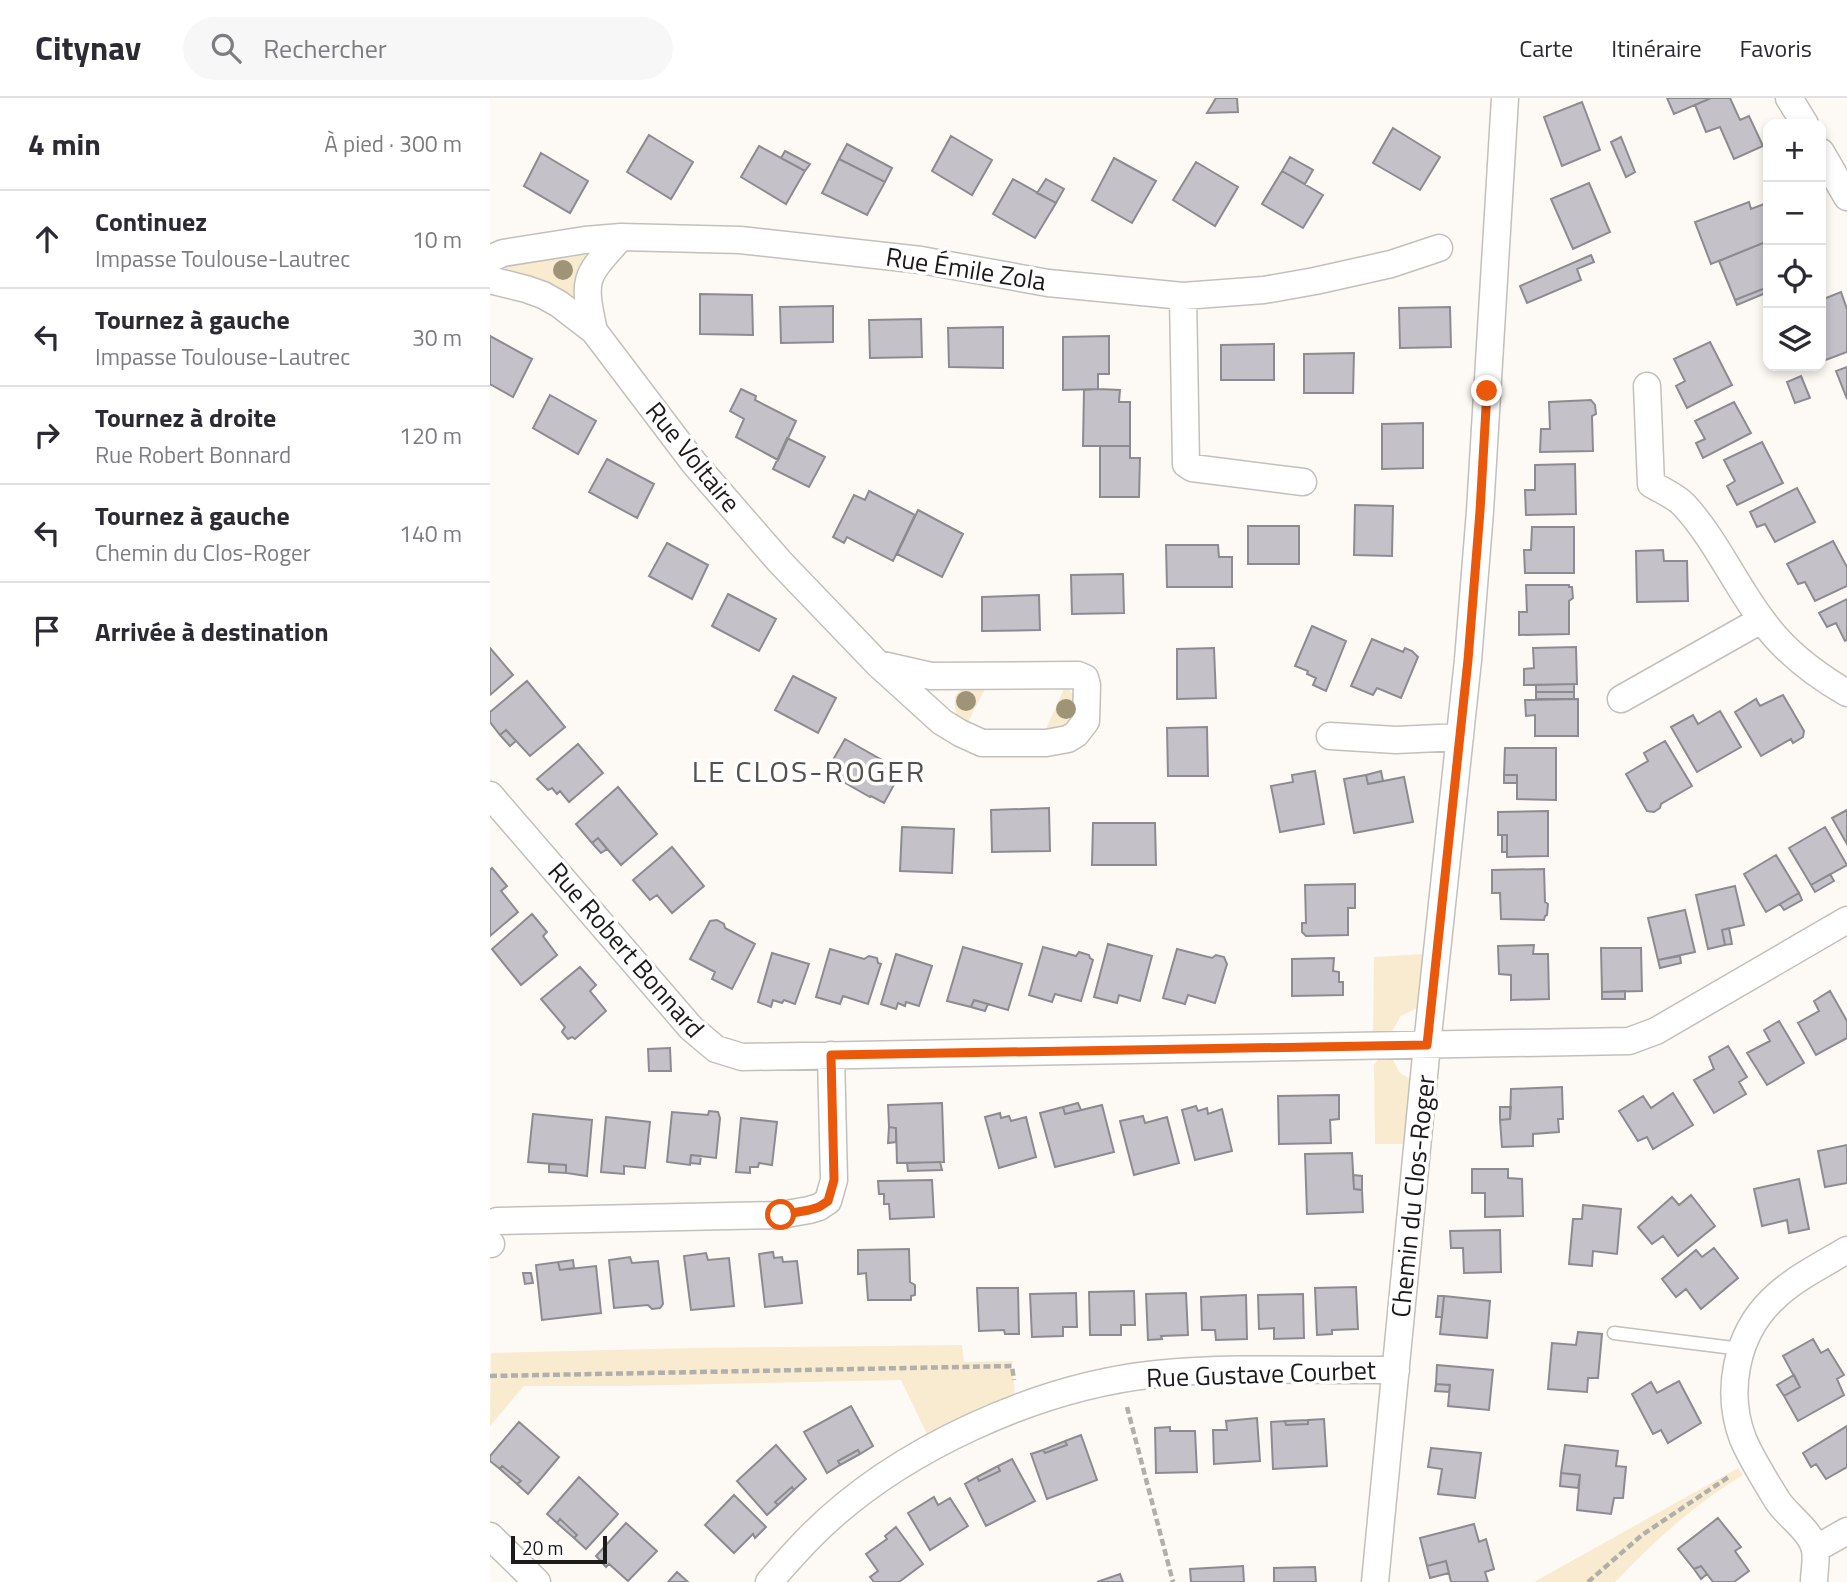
<!DOCTYPE html>
<html lang="fr">
<head>
<meta charset="utf-8">
<style>
  body { margin:0; font-family:"Titillium Web",sans-serif; background:#f7f7f7; color:#2b2b33 }
  .controls { position:absolute; right:21px; top:21px; display:grid; overflow:hidden; border-radius:14px; box-shadow:0 4px 10px #0003 }
  .controls button { width:63px; height:63px; display:grid; place-items:center; padding:0; border:0; border-bottom:2px solid #e1e1e2; background:#fff; color:#2b2b33; font:35px sans-serif }
  .scale { position:absolute; left:21px; bottom:18px; width:96px; box-sizing:border-box; padding-left:7px; border:4px solid #1c1b19; border-top:0; font-size:19px; line-height:24px; white-space:nowrap; color:#1c1b19; -webkit-text-stroke:5px #fff; paint-order:stroke }
  .stop { position:absolute; width:21px; height:21px; margin:-16px; border:5px solid #ea580c; border-radius:50%; background:#fff }
  .stop.end { background:#ea580c; border-color:#fff; box-shadow:0 2px 7px #0008 }
  .list { margin:0; padding:0; list-style:none }
  h2 { display:flex; justify-content:space-between; align-items:center; height:91px; margin:0; padding:0 28px; font-size:30px }
  h2 small { font-size:23px; font-weight:400; color:#7c7c81 }
  .list li { display:grid; grid-template-columns:46px 1fr auto; gap:21px; align-items:center; box-sizing:border-box; height:98px; padding:0 28px; border-top:2px solid #e1e1e2 }
  .list b { display:block; font-size:26px; white-space:nowrap }
  .list p { margin:0; font-size:23px; white-space:nowrap; color:#7c7c81 }
  .list em { font-size:23px; font-style:normal; color:#7c7c81 }
  .icon { flex:none; width:38px; height:38px; fill:none; stroke:currentColor; stroke-width:2; stroke-linecap:round; stroke-linejoin:round }
  .map { position:relative; flex:none; width:1357px; height:1484px; overflow:hidden }
  header { display:flex; align-items:center; gap:42px; box-sizing:border-box; height:98px; padding:0 35px; background:#fff; border-bottom:2px solid #e1e1e2 }
  header strong { font-size:33px }
  nav { display:flex; gap:38px; margin-inline-start:auto; font-size:24px }
  .search { width:490px; height:63px; background:#f7f7f7; display:flex; align-items:center; gap:18px; box-sizing:border-box; padding:0 24px; border-radius:38px; color:#7c7c81; font-size:26px }
  main { display:flex }
  aside { flex:1; background:#fff }
  .map>svg:first-child { display:block }
  .green { fill:#f9ebd0 }
  .building { fill:#c4c2c8; stroke:#8c8b90; stroke-width:2 }
  .lines { fill:none; stroke-linecap:round; stroke-linejoin:round }
  .lane-casing { stroke:#c3c0bb; stroke-width:15 }
  .street-casing { stroke:#c3c0bb; stroke-width:29 }
  .path { stroke:#b1afab; stroke-width:4.5; stroke-dasharray:7 3.5; stroke-linecap:butt }
  .lane { stroke:#fff; stroke-width:12 }
  .street { stroke:#fff; stroke-width:26 }
  .tree { fill:#a09478 }
  .route { stroke:#ea580c; stroke-width:9 }
  .labels { text-anchor:middle; stroke-width:7; stroke-linejoin:round; paint-order:stroke }
  .street-label { font-size:26px; fill:#1c1b19; stroke:#fff }
  .quarter-label { font-size:30px; letter-spacing:2px; fill:#54524e; stroke:#fff }
</style>
</head>
<body>
<header>
<strong>Citynav</strong>
<div class="search"><svg class="icon" aria-label="search" viewBox="0 0 24 24"><circle cx="10" cy="10" r="6"/><path d="M15 15l6 6"/></svg>Rechercher</div>
<nav><a>Carte</a><a>Itinéraire</a><a>Favoris</a></nav>
</header>
<main>
<aside>
<h2>4 min<small>À pied · 300 m</small></h2>
<ul class="list">
<li><svg class="icon" aria-label="ahead" viewBox="0 0 24 24"><path d="M12 20V5M6 11l6-6 6 6"/></svg><div><b>Continuez</b><p>Impasse Toulouse-Lautrec</p></div><em>10 m</em></li>
<li><svg class="icon" aria-label="left" viewBox="0 0 24 24"><path d="M17 20v-9H6M10 6l-5 5 5 5"/></svg><div><b>Tournez à gauche</b><p>Impasse Toulouse-Lautrec</p></div><em>30 m</em></li>
<li><svg class="icon" aria-label="right" viewBox="0 0 24 24"><path d="M7 20v-9h11M14 6l5 5-5 5"/></svg><div><b>Tournez à droite</b><p>Rue Robert Bonnard</p></div><em>120 m</em></li>
<li><svg class="icon" aria-label="left" viewBox="0 0 24 24"><path d="M17 20v-9H6M10 6l-5 5 5 5"/></svg><div><b>Tournez à gauche</b><p>Chemin du Clos-Roger</p></div><em>140 m</em></li>
<li><svg class="icon" aria-label="arrive" viewBox="0 0 24 24"><path d="M6 21V4h12l-3 4 3 4H6"/></svg><div><b>Arrivée à destination</b></div></li>
</ul>
</aside>
<div class="map">
<svg width="1357" height="1484" viewBox="0 0 1357 1484">
  <rect width="100%" height="100%" fill="#fdfaf5"/>
  <!-- green -->
  <path class="green" d="M84,156H95L96,159L86,182L83,198L53,183L17,173L15,170L20,167Z
    M473,589H496L477,626C465,620 464,611 465,598Z
    M575,589C584,595 586,601 588,611C576,629 577,629 555,633Z
    M934,856L929,909L911,918L901,935H883L884,859Z
    M889,960H902L910,975L922,982L914,1046H885L884,967Z
    M472,1247L474,1264L523,1263L522,1268L525,1297L503,1305L437,1336L411,1282L134,1288H34L0,1328L1,1255L204,1250Z
    M1248,1370L1253,1377C1205,1406 1163,1444 1125,1484H1044Z"/>
  <!-- building -->
  <path class="building" d="M726,0H747L748,14L717,15Z
    M1177,0H1221L1184,16Z
    M1221,0H1240L1250,22L1259,18L1273,48L1244,61L1230,29L1216,34L1205,7Z
    M1092,4L1110,52L1072,68L1054,19Z
    M903,30L950,59L930,92L883,65Z
    M159,37L203,64L181,101L137,74Z
    M461,38L502,62L482,97L442,73Z
    M1131,39L1145,74L1136,79L1121,44Z
    M357,46L402,70L395,84L349,61Z
    M269,48L315,73L296,106L251,79Z
    M295,53L320,66L315,73L291,60Z
    M51,55L98,83L80,115L34,88Z
    M800,59L823,72L815,86L792,73Z
    M624,60L666,83L642,125L602,102Z
    M349,61L395,84L377,117L332,95Z
    M706,64L748,89L725,128L683,102Z
    M792,73L833,97L813,130L772,106Z
    M523,81L566,105L545,140L503,116Z
    M556,81L574,91L566,105L547,95Z
    M1099,85L1120,134L1083,151L1061,101Z
    M1259,104L1261,111L1277,105L1278,143L1221,166L1205,124Z
    M1278,143V189L1245,202L1229,163Z
    M1101,157L1104,164L1087,171L1091,182L1037,205L1030,188Z
    M1278,189V194L1247,207L1245,202Z
    M1351,194L1357,211V254L1333,263L1331,258V202Z
    M210,196L262,197L263,237L210,236Z
    M343,208V244L291,245L290,209Z
    M960,209L961,249L910,250L909,210Z
    M431,221L432,259L380,260L379,222Z
    M513,229V270L459,269L458,230Z
    M0,238L42,261L23,299L0,286Z
    M619,238V276H608V291L573,292V239Z
    M1220,244L1242,287L1197,310L1186,288L1195,283L1184,261Z
    M784,246V282H731V247Z
    M864,255L863,295H814V256Z
    M1357,269V301L1346,273Z
    M1311,278L1320,300L1305,305L1297,284Z
    M251,291L266,298L265,302L306,323L288,362L246,339L254,321L240,313Z
    M608,291L630,292L629,304H640V348H593L594,292Z
    M60,297L106,323L88,356L43,330Z
    M1101,302L1105,307L1106,316L1102,318L1103,353L1050,354L1051,331H1060L1059,304Z
    M1244,304L1261,335L1213,360L1206,345L1215,341L1205,323Z
    M933,325V370L892,371V326Z
    M297,340L335,359L319,389L283,371Z
    M1272,344L1293,385L1247,407L1237,388L1245,383L1234,362Z
    M610,348H640V360H650L649,399H610Z
    M117,361L164,386L147,420L99,394Z
    M1085,366L1086,416L1036,417L1035,392H1045V367Z
    M1307,390L1325,424L1285,444L1275,426L1267,429L1260,414Z
    M379,393L425,417L403,463L357,439L354,445L343,439L364,397L375,402Z
    M865,407L903,408L902,458L864,457Z
    M428,412L473,436L452,479L407,456Z
    M758,428H809V466H758Z
    M1042,429H1084V475H1035L1034,452H1041Z
    M1343,443L1357,469V488L1325,503L1315,484L1308,486L1297,466Z
    M177,445L218,467L202,501L159,478Z
    M676,447H728L729,459H742V489H677Z
    M1173,452L1174,463H1197L1198,503L1147,504L1146,453Z
    M633,476L634,515L582,516L581,477Z
    M1036,487H1079V489H1082L1083,500L1079,503V536L1029,537V514H1037Z
    M238,496L286,521L269,553L222,528Z
    M549,497L550,532L492,533V499Z
    M1357,501V542L1355,543L1346,525L1337,529L1329,515Z
    M822,528L856,543L836,593L823,587L826,580L817,576L818,573L805,568Z
    M882,541L913,554L915,550L922,553L928,559L911,600L887,590L883,597L861,588Z
    M1086,549L1087,586L1034,587V571L1044,570L1043,550Z
    M0,550L23,577L0,597Z
    M724,550L726,600L687,601V551Z
    M303,578L346,600L328,635L285,612Z
    M37,583L75,629L40,658L16,632L10,637L0,624V614Z
    M1084,586V594H1046V587Z
    M1046,594H1084V601H1046Z
    M1293,597L1314,633L1313,639L1303,645L1301,641L1271,658L1245,614L1266,601L1270,608Z
    M1088,601V638H1045V617L1036,618L1035,602Z
    M1230,613L1251,649L1207,674L1181,629L1203,617L1208,626Z
    M717,629L718,678H678L677,630Z
    M16,632L26,643L20,648L10,637Z
    M355,641L399,666L398,667L411,674L394,705L381,698L380,699L336,674Z
    M1175,643L1202,688L1171,706L1170,710L1164,714L1157,713L1136,676L1158,663L1154,655Z
    M88,646L113,675L79,704L70,693L67,696L62,690L58,692L47,681Z
    M1015,650H1066V702L1027,701V677H1014Z
    M825,673L834,726L790,734L781,688L803,684L802,677Z
    M891,673L893,683L878,686L876,677Z
    M876,677L878,686L914,679L923,724L864,735L854,681Z
    M1014,677H1027V685H1014Z
    M128,689L167,736L131,767L108,740L102,745L86,726Z
    M559,710L560,753L502,754L501,712Z
    M1357,712V746L1342,720Z
    M1058,713V758L1017,759V737H1008V714Z
    M603,725H665L666,767H602Z
    M412,729L464,731L462,775L410,773Z
    M1335,729L1357,767L1321,787L1299,750Z
    M1012,737H1017V754H1012Z
    M108,740L117,751L111,755L102,745Z
    M182,749L214,788L182,815L167,797L160,802L143,782Z
    M1286,757L1309,795L1276,814L1254,776Z
    M2,770L17,788L11,793L28,814L0,838V772Z
    M1054,771L1055,804L1058,806L1057,817L1055,818L1054,822L1011,821L1010,795H1002V772Z
    M1340,776L1344,783L1325,794L1321,787Z
    M865,786V810H858V837L816,838L812,834V825H816L815,787Z
    M1245,788L1254,827L1232,832L1235,847L1218,851L1206,797Z
    M1309,795L1312,802L1294,812L1290,806Z
    M1195,812L1205,854L1168,862L1158,820Z
    M42,816L57,834L53,838L67,857L31,887L2,851Z
    M227,822L234,826L235,830L265,846L242,891L222,881L225,874L200,861L220,823Z
    M1239,830L1242,846L1235,847L1232,832Z
    M618,846L662,858L650,903L629,897L627,905L604,899Z
    M1044,847L1043,856H1058L1059,901L1021,902V877L1009,876L1008,848Z
    M473,849L532,866L518,912L484,902L481,909L457,903Z
    M553,849L586,858L589,854L599,857L600,860L603,862L591,903L565,896L562,904L539,897Z
    M1111,850H1151L1152,893L1112,894Z
    M340,851L374,861L379,858L387,860L388,865L391,866L378,906L353,898L350,906L326,899Z
    M687,851L722,860L726,857L734,859L737,866L725,905L698,897L695,906L673,900Z
    M282,855L319,866L305,906L294,902L292,905L283,902L281,909L268,904Z
    M406,856L442,868L429,908L416,904L415,908L408,905L406,911L391,906Z
    M1190,858L1191,865L1170,870L1168,862Z
    M844,860L843,873L849,874V884H853V897L802,898V861Z
    M90,869L106,887L100,893L116,913L85,941L82,939L78,941L72,934L75,929L51,901Z
    M1135,893V901H1112V894Z
    M1340,893L1357,923V940L1326,957L1308,925L1329,913L1324,903Z
    M484,902L498,906L495,913L481,909Z
    M1289,923L1314,965L1277,987L1257,955L1280,943L1274,932Z
    M1238,948L1257,979L1249,984L1256,996L1224,1015L1204,982L1224,971L1219,959Z
    M180,950L181,973H159L158,951Z
    M1072,989L1073,1021H1068L1069,1034L1043,1036V1048L1012,1049L1010,1022L1020,1021L1021,991Z
    M1183,995L1203,1027L1163,1051L1157,1039L1148,1043L1129,1013L1153,998L1161,1010Z
    M849,997V1021L840,1022L841,1045L789,1046L788,998Z
    M452,1005L454,1064L407,1065L406,1030L399,1029L398,1007Z
    M588,1005L591,1012L575,1016L573,1009Z
    M612,1007L624,1054L565,1069L550,1015L573,1009L575,1016Z
    M706,1008L708,1013L717,1010L718,1016L732,1011L742,1053L705,1062L692,1012Z
    M1010,1009H1021L1020,1021L1010,1022Z
    M219,1013L228,1014L230,1020L226,1060L201,1057L200,1067L177,1064L182,1014L218,1017Z
    M510,1015L511,1020L519,1018L521,1023L536,1019L546,1059L509,1070L495,1019Z
    M43,1016L102,1022L97,1078L76,1075V1067L38,1064Z
    M653,1018L655,1025L677,1019L689,1065L644,1077L630,1023Z
    M116,1019L160,1024L155,1070L134,1068V1076L111,1074Z
    M251,1020L287,1024L282,1067L269,1065L268,1069H260V1075L246,1074Z
    M399,1029L406,1030V1044L398,1045Z
    M1357,1047V1085L1335,1089L1328,1053Z
    M862,1055L864,1091L872,1092L873,1114L817,1116L815,1056Z
    M201,1057L211,1058L210,1066L200,1065Z
    M450,1064L452,1072L418,1073L417,1065Z
    M59,1066L76,1067V1075L59,1074Z
    M982,1071H1018V1080L1032,1081L1033,1118L995,1119V1095H982Z
    M863,1077L872,1078V1092L864,1091Z
    M1309,1081L1319,1131L1299,1135L1297,1122L1272,1128L1264,1091Z
    M442,1082L444,1119L400,1121L399,1106H394V1096H389L388,1083Z
    M1201,1097L1225,1128L1188,1158L1173,1138L1162,1146L1148,1129L1182,1099L1189,1107Z
    M1093,1107L1131,1111L1127,1156L1103,1153L1102,1168L1079,1166L1083,1121H1092Z
    M1010,1132L1011,1174L974,1175L973,1150H961L960,1133Z
    M1224,1150L1248,1180L1211,1211L1196,1191L1186,1199L1172,1181L1206,1152L1212,1159Z
    M419,1151L420,1184L425,1187V1197L421,1198V1202H378L376,1175L368,1176V1152Z
    M283,1154L284,1160L292,1159L293,1164L307,1163L312,1205L275,1209L269,1156Z
    M216,1155L218,1162L239,1160L244,1208L201,1212L194,1158Z
    M140,1159L142,1165L168,1163L173,1206L170,1210L162,1211L158,1207L124,1210L119,1162Z
    M83,1162L84,1170L70,1172L68,1164Z
    M68,1164L70,1172L106,1168L111,1215L52,1222L46,1167Z
    M33,1175H41L43,1185L35,1186Z
    M866,1189L868,1231L842,1232V1236L827,1237L825,1190Z
    M487,1190H528L529,1236H515L514,1232L489,1233Z
    M644,1193L645,1227H631V1237H600L599,1194Z
    M586,1195L587,1229H573V1238L542,1239L540,1196Z
    M696,1195L698,1237L671,1238L672,1241L658,1242L656,1196Z
    M813,1196L814,1240L784,1241V1230L769,1231L768,1197Z
    M756,1197L757,1241L726,1242L725,1232H712L711,1199Z
    M948,1198H954L952,1219H946Z
    M954,1198L1000,1203L997,1240L950,1236Z
    M1088,1234L1112,1236L1108,1280H1098L1097,1294L1058,1291L1062,1245L1086,1247Z
    M1323,1241L1331,1255L1338,1251L1354,1277L1347,1281L1354,1297L1308,1323L1294,1298L1310,1289L1293,1258Z
    M947,1267L1003,1272L999,1312L958,1308L960,1287L946,1286Z
    M1304,1277L1310,1289L1294,1298L1287,1287Z
    M1189,1283L1211,1325L1178,1345L1171,1332L1163,1336L1142,1296L1161,1284L1167,1295Z
    M946,1286L960,1287L959,1294L945,1293Z
    M361,1308L383,1348L370,1356L368,1352L348,1363L350,1367L337,1375L314,1334Z
    M767,1320L770,1363L724,1366L723,1332H737L736,1323Z
    M834,1321L837,1368L783,1371L781,1324L795,1323L796,1327L818,1326V1322Z
    M818,1322V1326L796,1327L795,1323Z
    M29,1324L69,1359L38,1396L27,1386L31,1383L12,1368L10,1371L0,1363V1358Z
    M1357,1328V1369L1336,1381L1326,1366L1321,1369L1313,1355Z
    M680,1329V1333H705L707,1374L666,1375L665,1330Z
    M591,1337L607,1382L557,1401L541,1356L553,1352L555,1355L577,1347L575,1343Z
    M575,1343L577,1347L555,1355L553,1352Z
    M286,1347L316,1381L304,1392L302,1389L285,1404L288,1407L277,1417L247,1383Z
    M1075,1347L1128,1353L1126,1368L1136,1369L1133,1400H1124L1121,1416L1087,1412L1090,1377L1071,1375Z
    M941,1350L991,1355L985,1400L948,1396L952,1371L938,1369Z
    M368,1352L370,1356L350,1367L348,1363Z
    M522,1361L545,1403L496,1428L475,1386L487,1379L489,1383L510,1373L508,1368Z
    M12,1368L31,1383L27,1386L10,1371Z
    M508,1368L510,1373L489,1383L487,1379Z
    M1071,1375L1090,1377L1088,1390L1070,1388Z
    M89,1379L128,1416L96,1451L84,1440L87,1437L70,1421L67,1425L57,1416Z
    M302,1389L304,1392L288,1407L285,1404Z
    M244,1397L276,1429L265,1440L263,1436L244,1455L215,1427Z
    M444,1399L448,1407L460,1400L478,1428L440,1452L418,1415Z
    M1228,1420L1251,1449L1245,1453L1259,1473L1244,1484H1223L1211,1468L1204,1471L1188,1451Z
    M70,1421L87,1437L84,1440L67,1425Z
    M136,1425L167,1453L138,1483L119,1466L116,1469L106,1458Z
    M984,1426L989,1444L996,1441L1004,1471L995,1474L998,1484H961L956,1463L937,1468L930,1440Z
    M406,1429L433,1466L409,1484H384L380,1479L388,1473L376,1456L397,1441L395,1438Z
    M956,1463L959,1475L940,1480L937,1468Z
    M753,1468L754,1484H701L700,1471Z
    M1211,1468L1217,1476L1211,1481L1204,1471Z
    M825,1469L826,1484H784V1470Z
    M187,1474L198,1484H178Z
    M630,1476L633,1484H607Z"/>
  <g class="lines">
    <!-- lane casing -->
    <g class="lane-casing">
      <path id="lane" d="M1124,1235L1251,1251"/>
    </g>
    <!-- street casing -->
    <g class="street-casing">
      <path id="street" d="M1299,0L1315,26
        M1331,54L1357,99
        M0,161L13,155L95,142L131,139L250,142L431,162L558,185L693,198L774,192L825,183L901,166L949,150
        M0,182L36,191L53,197L69,206L104,233L204,365L290,464L388,566L452,624L470,635L492,645H556L578,641L586,636L596,623L597,587L595,580L588,577L441,578L388,566
        M693,198L696,366L702,370L813,384
        M104,233C92,179 95,179 131,139
        M1157,288L1161,386C1171,392 1185,398 1193,406C1225,440 1244,485 1272,522C1294,553 1324,576 1357,595
        M1131,601L1271,522
        M840,638L906,642L970,639
        M0,697L201,930L226,951L252,959L1139,943L1166,933L1357,822
        M7,1123L291,1117L319,1112L329,1109L338,1103L344,1082L341,957
        M0,1146H1
        M0,1438L47,1484
        M1325,1451L1357,1433
        M279,1484C293,1468 307,1452 322,1437C407,1352 548,1288 667,1276C746,1268 827,1273 906,1272
        M885,1484L937,947L978,562L990,413L1015,0
        M1324,1484C1324,1474 1327,1462 1325,1452C1321,1432 1297,1418 1287,1402C1275,1382 1262,1362 1253,1341C1235,1294 1246,1237 1282,1202C1303,1181 1332,1167 1357,1152"/>
    </g>
    <!-- path -->
    <path class="path" d="M0,1278L522,1268L524,1282
      M637,1309L683,1484
      M1098,1484L1152,1437L1240,1378"/>
    <!-- lane -->
    <use href="#lane" class="lane"/>
    <!-- street -->
    <use href="#street" class="street"/>
  </g>
  <!-- trees -->
  <g class="tree">
    <circle cx="73" cy="172" r="10"/>
    <circle cx="476" cy="603" r="10"/>
    <circle cx="576" cy="611" r="10"/>
  </g>
  <g class="lines">
    <!-- route -->
    <path class="route" d="M291,1117L319,1112L329,1109L338,1103L344,1082L341,957L937,947L978,562L990,413L997,293"/>
  </g>
  <g class="labels">
    <!-- street labels -->
    <g class="street-label">
      <text transform="translate(476 171) rotate(9)" y="9">Rue Émile Zola</text>
      <text transform="translate(203 359) rotate(51)" y="9">Rue Voltaire</text>
      <text transform="translate(136 852) rotate(49)" y="9">Rue Robert Bonnard</text>
      <text transform="translate(923 1098) rotate(-84)" y="9">Chemin du Clos-Roger</text>
      <text transform="translate(771 1276) rotate(-2)" y="9">Rue Gustave Courbet</text>
    </g>
    <!-- quarter labels -->
    <g class="quarter-label">
      <text x="319" y="684">LE CLOS-ROGER</text>
    </g>
  </g>
</svg>
<div class="controls">
<button>+</button>
<button>−</button>
<button><svg class="icon" aria-label="locate" viewBox="0 0 24 24"><circle cx="12" cy="12" r="6"/><path d="M12 2v4M12 18v4M2 12h4M18 12h4"/></svg></button>
<button><svg class="icon" aria-label="layers" viewBox="0 0 24 24"><path d="M12 4l9 5-9 5-9-5zM3 14l9 5 9-5"/></svg></button>
</div>
<div class="scale">20 m</div>
<div class="stop" style="left:291px;top:1117px"></div>
<div class="stop end" style="left:997px;top:293px"></div>
</div>
</main>
</body>
</html>
